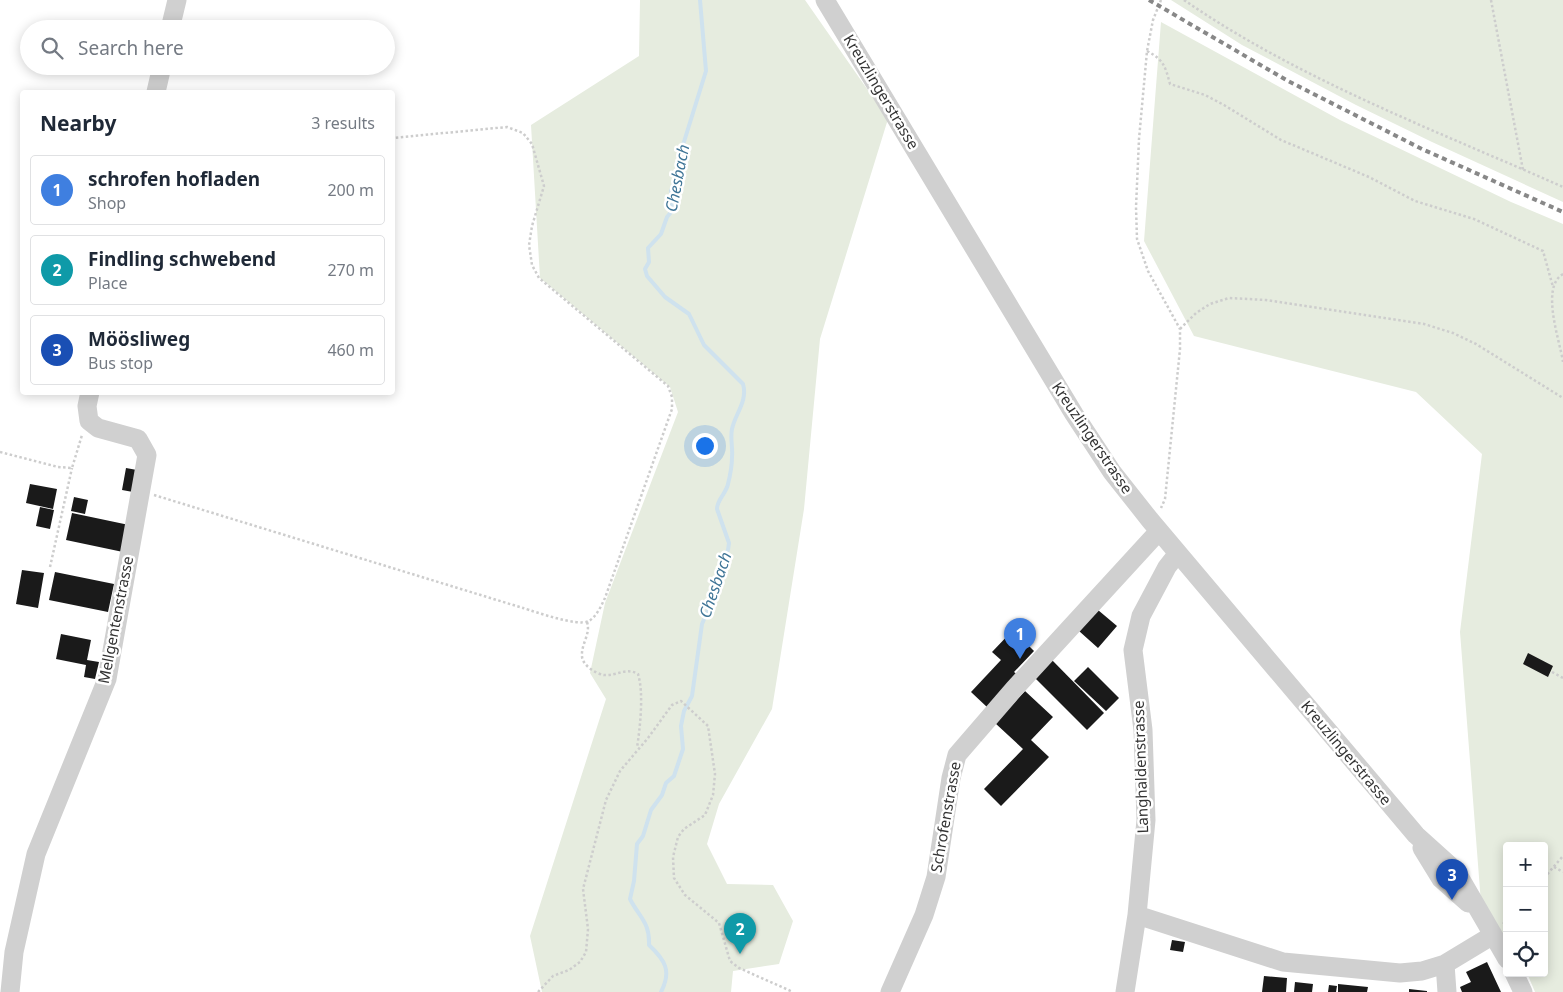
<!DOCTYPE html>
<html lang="en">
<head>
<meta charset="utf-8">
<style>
  body { margin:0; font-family:"Noto Sans",sans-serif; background:#f2f2f3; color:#1f2937 }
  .controls { position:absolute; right:15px; bottom:15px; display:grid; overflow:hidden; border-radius:5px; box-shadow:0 2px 12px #0003 }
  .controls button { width:45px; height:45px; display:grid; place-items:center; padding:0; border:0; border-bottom:1px solid #e0e1e3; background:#fff; color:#1f2937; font:25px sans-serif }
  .you { position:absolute; left:704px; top:445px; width:18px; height:18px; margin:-12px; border:4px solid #fff; border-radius:50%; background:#1a73e8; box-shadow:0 0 0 8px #1a73e833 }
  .badge { display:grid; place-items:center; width:32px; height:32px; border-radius:50%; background:#e63946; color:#fff; font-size:16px; font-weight:700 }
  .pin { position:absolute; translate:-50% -41px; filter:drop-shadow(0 1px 2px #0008) }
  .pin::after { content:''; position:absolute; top:26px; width:18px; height:15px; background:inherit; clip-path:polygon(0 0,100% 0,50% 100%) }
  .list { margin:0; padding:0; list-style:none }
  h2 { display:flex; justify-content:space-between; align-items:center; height:65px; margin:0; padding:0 20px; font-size:21px }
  h2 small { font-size:16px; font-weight:400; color:#747a83 }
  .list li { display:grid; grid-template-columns:32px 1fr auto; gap:15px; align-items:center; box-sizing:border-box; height:70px; margin:0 10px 10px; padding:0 10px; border:1px solid #e0e1e3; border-radius:5px }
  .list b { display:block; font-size:19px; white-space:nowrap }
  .list p { margin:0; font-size:16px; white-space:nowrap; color:#747a83 }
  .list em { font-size:16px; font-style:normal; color:#747a83 }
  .icon { flex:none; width:28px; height:28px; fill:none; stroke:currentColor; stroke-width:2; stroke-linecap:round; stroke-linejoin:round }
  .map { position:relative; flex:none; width:1563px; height:992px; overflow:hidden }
  .search { position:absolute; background:#fff; box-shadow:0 2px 12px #0003; left:20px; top:20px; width:375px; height:55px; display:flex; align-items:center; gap:12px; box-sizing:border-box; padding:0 18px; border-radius:28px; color:#747a83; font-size:19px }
  .panel { position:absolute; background:#fff; box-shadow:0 2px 12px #0003; left:20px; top:90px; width:375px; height:305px; border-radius:5px }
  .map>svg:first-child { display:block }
  .green { fill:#e6ecdf }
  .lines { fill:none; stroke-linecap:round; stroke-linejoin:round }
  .stream { stroke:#cfe2ee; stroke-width:4 }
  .building { fill:#1a1a1a }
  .path { stroke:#cdcdcd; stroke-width:2.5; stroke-dasharray:2.5 2.5; stroke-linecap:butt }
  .minor { stroke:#d0d0d0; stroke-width:19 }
  .rail { stroke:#888; stroke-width:4; stroke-dasharray:5 4; stroke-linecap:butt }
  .labels { text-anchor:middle; stroke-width:5; stroke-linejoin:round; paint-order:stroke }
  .street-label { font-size:15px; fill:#333; stroke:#fff }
  .water-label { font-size:16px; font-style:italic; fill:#3f7597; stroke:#fff }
</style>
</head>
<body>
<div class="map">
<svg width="1563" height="992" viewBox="0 0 1563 992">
  <rect width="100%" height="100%" fill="#fff"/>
  <!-- green -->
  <path class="green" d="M640,0H805L888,119L820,339L804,509L772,709L719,804L707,844L727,884L773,885L793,921L779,964L733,971L731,992H542L530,936L606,699L590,673L605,603L678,412L670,387L540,278L531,125L639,56Z
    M1171,0H1563V202L1432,142L1356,105L1242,45Z
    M1161,22L1340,120L1511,202L1563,224V992H1535L1527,973H1544V846H1507V941L1481,903L1460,632L1482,454L1416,392L1194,336L1144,241Z"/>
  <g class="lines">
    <!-- stream -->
    <path class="stream" d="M661,992C672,971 665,960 649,945C650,922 639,917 630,899L634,881L637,844L643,836L651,810L662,795L666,783L674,776L683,749L681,726L684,711L692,696L702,624L718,587L721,563L728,550L729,543L717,509C717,499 726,494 728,484C730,476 732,466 732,457C733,447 730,439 732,429C735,414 748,401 743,384L704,345L689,314L665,297L647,276L645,269L649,262L648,248L661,234L667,217L672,211L671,191L681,164L683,145L706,71L700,0"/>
  </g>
  <!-- building -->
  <path class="building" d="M126,468L137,470L133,492L122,490Z
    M30,484L57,489L53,509L26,503Z
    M74,497L88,500L85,514L71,511Z
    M40,507L54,510L50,529L36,526Z
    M72,513L129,525L123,552L66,540Z
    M22,570L44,573L38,608L16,604Z
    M55,572L114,584L108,612L49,600Z
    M1098,610L1117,626L1098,648L1079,631Z
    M1013,630L1034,651L1014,672L1018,675L988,708L971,692L1001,660L992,652Z
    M61,634L91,640L87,660L99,662L95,679L84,677L86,665L56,659Z
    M1528,653L1553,666L1548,677L1523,664Z
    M1052,660L1104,713L1087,730L1034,677Z
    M1088,667L1119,698L1106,711L1074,681Z
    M1025,691L1053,717L1031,740L1049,757L1001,806L984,789L1023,749L995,723Z
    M1172,940L1185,942L1183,952L1170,950Z
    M1487,962L1501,992H1462L1460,987L1471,982L1466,972Z
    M1264,976L1287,978L1286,992H1262Z
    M1295,982L1313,984L1312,992H1294Z
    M1338,984L1368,987L1367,992H1338Z
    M1329,985L1337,986L1336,992H1328Z
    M1409,989L1427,991V992H1409Z"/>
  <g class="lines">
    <!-- path -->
    <path class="path" d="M1161,0L1153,20L1147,51L1139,139L1136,207L1137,239L1148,271L1180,329V349L1165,499L1161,508
      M1184,0C1300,80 1435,130 1563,187
      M1491,0L1523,170
      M1147,51C1164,60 1165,66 1170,84L1205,95L1224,105L1281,140L1369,177L1415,201L1474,219L1543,251L1553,287
      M1563,274C1540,287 1560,341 1563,362
      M1180,329L1196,313L1210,304L1229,298L1266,300L1424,324L1453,333L1476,344L1563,398
      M0,452L58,467L72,468L82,435
      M154,495L523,608C536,612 578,627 589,621C597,616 601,606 605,598L672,409V397L668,386L539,278L532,265L529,245L532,226L544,186L532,144L523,133L507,127L392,138
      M50,567L72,468
      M587,622C591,634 581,644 582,656C582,665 596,674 604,675C617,676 626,667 638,674C644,693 640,728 637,748
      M1552,672L1563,678
      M1554,867L1563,872
      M1544,878L1563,856
      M1503,924L1507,920
      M538,992L553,976L569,970L580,962L586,952L588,929L583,889L606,800L620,771L648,738L672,705L681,701L708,726L715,774L713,795L705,815L684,829L678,837L673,857L674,878L685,895L719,923L730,961L739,968L793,992"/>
    <!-- minor -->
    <path class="minor" d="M825,0L1074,414L1112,472L1150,520L1416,835L1456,871L1507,959
      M170,29L177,0
      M156,92L162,66
      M1422,848L1441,879L1468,903
      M1137,915L1283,962L1400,973L1422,971L1445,964L1493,935
      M1445,964L1447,992
      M1514,973L1523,992
      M10,992L14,952L36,854L107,679L147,455L138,439L98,428L89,421L87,406L90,392
      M890,992L924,915L936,877L951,778L957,755L1014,689L1159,531
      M1125,992L1137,915L1146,820L1143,730L1133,650L1141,616L1167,567L1178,553"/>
    <!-- rail -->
    <path class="rail" d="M1149,0L1288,81L1422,149L1563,212"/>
  </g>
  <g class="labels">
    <!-- street labels -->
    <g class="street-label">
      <text transform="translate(881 92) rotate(59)" y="5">Kreuzlingerstrasse</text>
      <text transform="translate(1092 438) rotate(56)" y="5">Kreuzlingerstrasse</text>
      <text transform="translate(116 620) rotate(-79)" y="5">Mellgentenstrasse</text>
      <text transform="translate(1346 753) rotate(50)" y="5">Kreuzlingerstrasse</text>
      <text transform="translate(1141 767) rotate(-92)" y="5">Langhaldenstrasse</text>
      <text transform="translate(946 817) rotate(-80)" y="5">Schrofenstrasse</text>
    </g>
    <!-- water labels -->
    <g class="water-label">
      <text transform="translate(677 178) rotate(-79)" y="6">Chesbach</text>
      <text transform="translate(715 585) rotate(-71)" y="6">Chesbach</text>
    </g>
  </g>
</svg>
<div class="controls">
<button>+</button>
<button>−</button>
<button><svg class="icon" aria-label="locate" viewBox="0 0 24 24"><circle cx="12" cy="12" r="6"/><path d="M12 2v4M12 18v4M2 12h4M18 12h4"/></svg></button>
</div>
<div class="you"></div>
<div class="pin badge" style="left:1020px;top:659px;background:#3f7fe0">1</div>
<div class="pin badge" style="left:740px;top:954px;background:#0f9aa8">2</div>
<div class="pin badge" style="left:1452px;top:900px;background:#1a4fb4">3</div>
<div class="search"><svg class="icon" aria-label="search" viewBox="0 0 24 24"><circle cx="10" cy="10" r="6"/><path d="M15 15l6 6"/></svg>Search here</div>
<section class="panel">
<h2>Nearby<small>3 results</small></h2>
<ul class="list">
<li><span class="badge" style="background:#3f7fe0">1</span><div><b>schrofen hofladen</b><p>Shop</p></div><em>200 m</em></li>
<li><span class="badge" style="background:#0f9aa8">2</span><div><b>Findling schwebend</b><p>Place</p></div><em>270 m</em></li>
<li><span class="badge" style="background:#1a4fb4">3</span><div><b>Möösliweg</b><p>Bus stop</p></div><em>460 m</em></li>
</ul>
</section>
</div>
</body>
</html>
